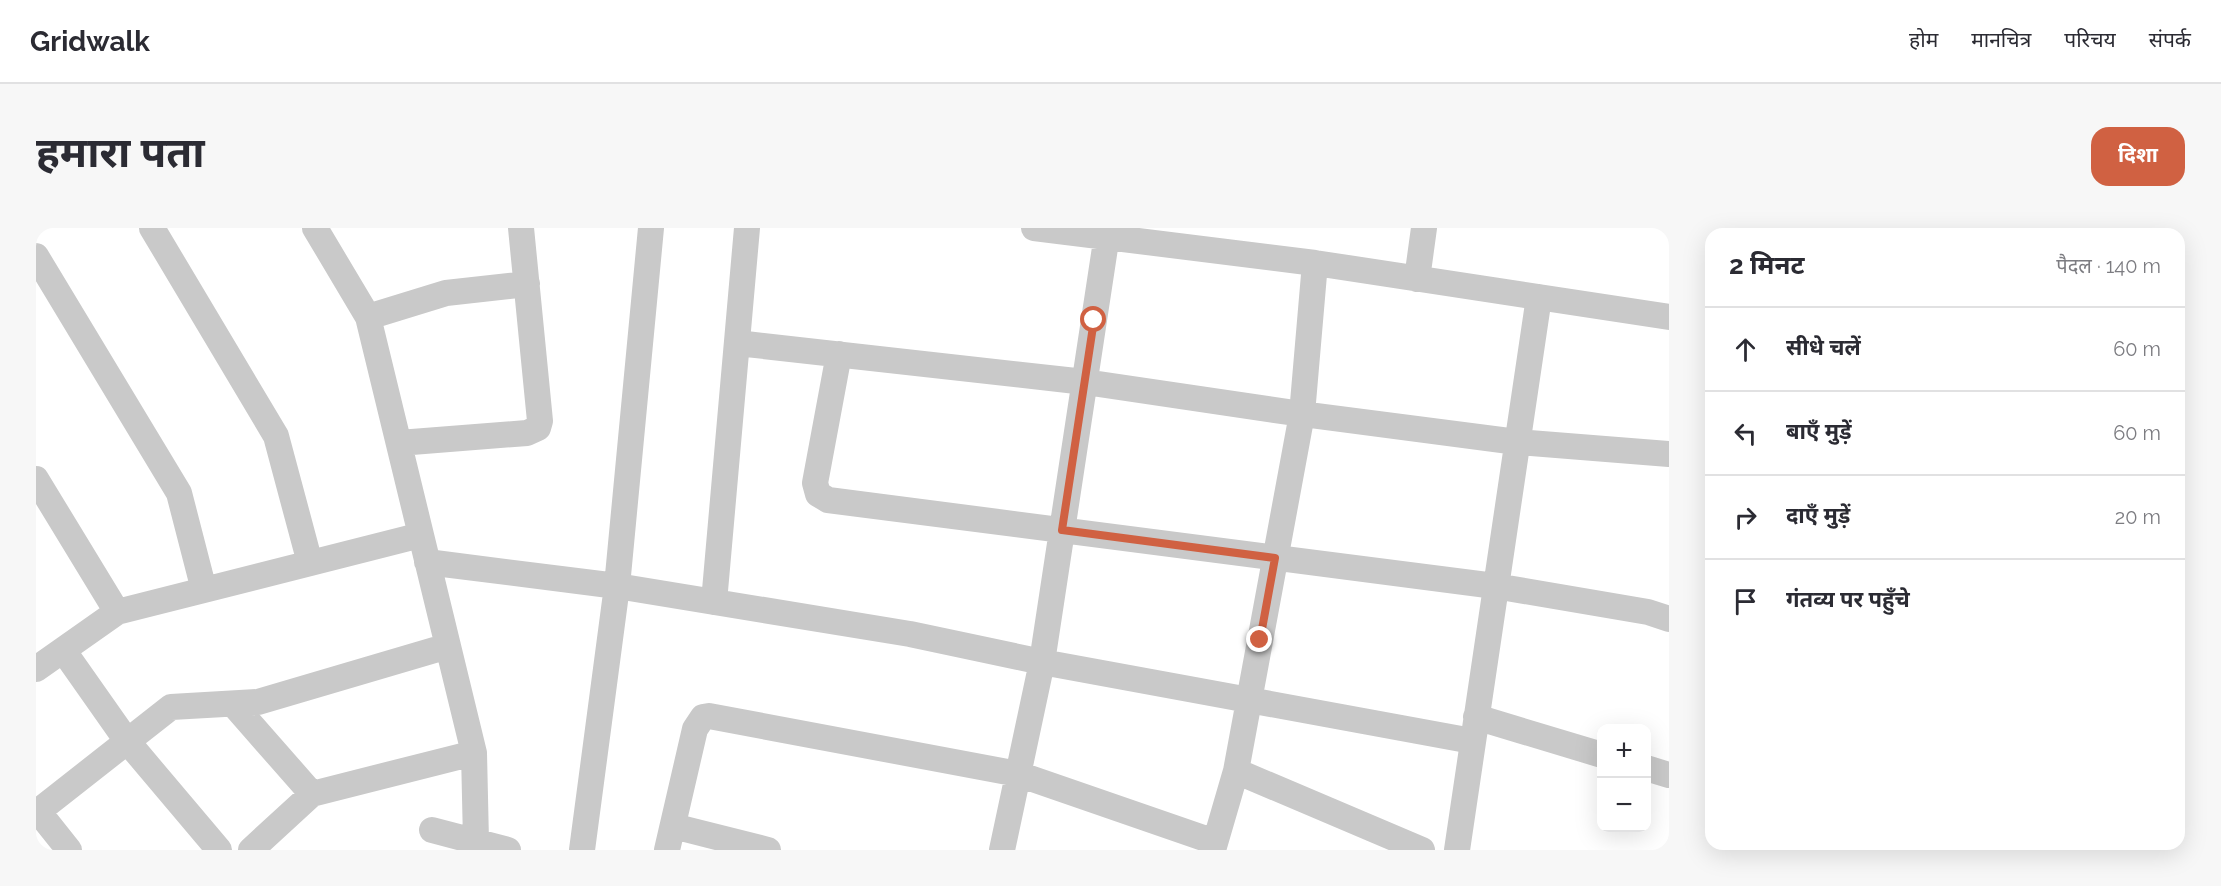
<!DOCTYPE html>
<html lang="hi">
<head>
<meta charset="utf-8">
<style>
  body { margin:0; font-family:Raleway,"Noto Sans Devanagari",sans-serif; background:#f7f7f7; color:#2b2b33 }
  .controls { position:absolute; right:18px; bottom:18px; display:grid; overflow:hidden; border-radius:12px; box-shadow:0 6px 24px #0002 }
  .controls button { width:54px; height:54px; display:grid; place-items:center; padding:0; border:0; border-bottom:2px solid #e1e1e2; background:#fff; color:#2b2b33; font:30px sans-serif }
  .stop { position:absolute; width:18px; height:18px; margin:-14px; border:4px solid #d06142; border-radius:50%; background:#fff }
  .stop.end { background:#d06142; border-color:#fff; box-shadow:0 2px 6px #0008 }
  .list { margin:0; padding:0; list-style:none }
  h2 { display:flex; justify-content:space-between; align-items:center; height:78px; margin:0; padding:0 24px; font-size:26px }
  h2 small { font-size:20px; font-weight:400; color:#7c7c81 }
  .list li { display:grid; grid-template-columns:39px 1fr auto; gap:18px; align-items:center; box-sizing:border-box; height:84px; padding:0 24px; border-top:2px solid #e1e1e2 }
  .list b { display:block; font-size:22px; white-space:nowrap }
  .list em { font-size:20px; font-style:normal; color:#7c7c81 }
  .icon { flex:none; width:33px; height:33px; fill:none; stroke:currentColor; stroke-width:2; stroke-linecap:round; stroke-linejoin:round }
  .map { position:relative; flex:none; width:1633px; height:622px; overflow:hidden; border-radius:18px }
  header { display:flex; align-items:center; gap:36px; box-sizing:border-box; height:84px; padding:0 30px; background:#fff; border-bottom:2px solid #e1e1e2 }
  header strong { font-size:28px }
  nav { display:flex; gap:33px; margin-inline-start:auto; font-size:21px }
  .intro { display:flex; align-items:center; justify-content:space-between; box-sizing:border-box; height:144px; padding:0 36px }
  h1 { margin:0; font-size:42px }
  .button { padding:15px 27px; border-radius:18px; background:#d06142; color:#fff; font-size:21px; font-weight:700 }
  main { display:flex; gap:36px; padding:0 36px }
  aside { flex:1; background:#fff; border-radius:18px; box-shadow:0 6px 24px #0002 }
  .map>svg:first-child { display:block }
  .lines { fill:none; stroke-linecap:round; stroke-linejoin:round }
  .minor { stroke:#c9c9c9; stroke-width:26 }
  .route { stroke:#d06142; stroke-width:8 }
</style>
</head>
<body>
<header>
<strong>Gridwalk</strong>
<nav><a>होम</a><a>मानचित्र</a><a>परिचय</a><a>संपर्क</a></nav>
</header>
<div class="intro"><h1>हमारा पता</h1><a class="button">दिशा</a></div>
<main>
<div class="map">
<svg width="1633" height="622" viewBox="0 0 1633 622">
  <rect width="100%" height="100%" fill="#fff"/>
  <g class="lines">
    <!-- minor -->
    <path class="minor" d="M116,0L240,208L274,335
      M279,0L332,89L438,525L440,613
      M998,0L1279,35L1633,89
      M0,28L143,265L168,362
      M1381,51L1388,0
      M332,89L410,65L491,56
      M701,115L1049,154L1266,186L1481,214L1633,226
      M803,126L779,255L782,266L792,272L1459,358L1612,384L1633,391
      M363,215L491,205L502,200L504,193L485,0
      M0,251L81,384
      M391,334L581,358L874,406L1006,434L1436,513
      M678,374L711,0
      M27,422L91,513L183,622
      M0,441L81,384L385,307
      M197,476L276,566L438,525
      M1440,489L1566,527
      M1610,540L1633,547
      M1200,543L1386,622
      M2,583L33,622
      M0,585L135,479L222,474L412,418
      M637,598L732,622
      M396,602L472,622
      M215,622L276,566
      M546,622L581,358L615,0
      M631,622L659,501L667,489L673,488L982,546L1179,614
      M966,622L1006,434L1072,0
      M1177,622L1200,543L1266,186L1279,35
      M1421,622L1503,69"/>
  </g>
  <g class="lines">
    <!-- route -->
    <path class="route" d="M1058,92L1026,302L1239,330L1224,412"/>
  </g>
</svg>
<div class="controls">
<button>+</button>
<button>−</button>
</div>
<div class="stop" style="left:1058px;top:92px"></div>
<div class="stop end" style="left:1224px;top:412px"></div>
</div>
<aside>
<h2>2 मिनट<small>पैदल · 140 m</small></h2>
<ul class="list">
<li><svg class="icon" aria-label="ahead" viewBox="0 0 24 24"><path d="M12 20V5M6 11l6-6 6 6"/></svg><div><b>सीधे चलें</b></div><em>60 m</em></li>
<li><svg class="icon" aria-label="left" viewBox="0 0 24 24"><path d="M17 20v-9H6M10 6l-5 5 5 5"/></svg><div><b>बाएँ मुड़ें</b></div><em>60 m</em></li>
<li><svg class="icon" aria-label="right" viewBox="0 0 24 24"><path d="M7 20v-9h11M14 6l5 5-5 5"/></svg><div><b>दाएँ मुड़ें</b></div><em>20 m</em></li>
<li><svg class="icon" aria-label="arrive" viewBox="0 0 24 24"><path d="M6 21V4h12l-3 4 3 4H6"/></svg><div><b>गंतव्य पर पहुँचे</b></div></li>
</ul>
</aside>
</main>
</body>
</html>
